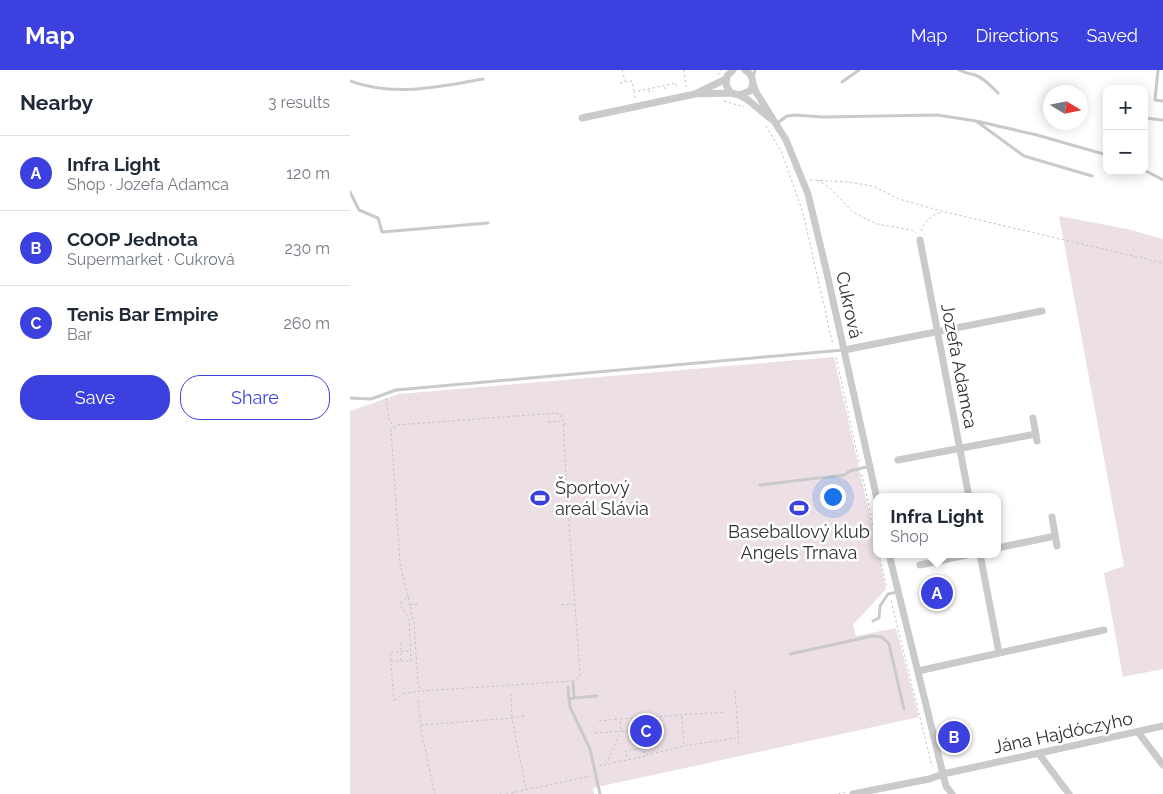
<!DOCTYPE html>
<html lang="en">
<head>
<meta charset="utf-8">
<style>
  body { margin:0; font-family:Raleway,sans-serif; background:#f6f6f7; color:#1f2937 }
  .controls { position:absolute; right:15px; top:15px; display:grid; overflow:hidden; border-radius:10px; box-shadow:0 2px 12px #0003 }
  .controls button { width:45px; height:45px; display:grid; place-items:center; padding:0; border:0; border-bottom:1px solid #e0e1e3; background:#fff; color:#1f2937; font:25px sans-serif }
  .compass { position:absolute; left:693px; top:15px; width:45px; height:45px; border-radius:50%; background:#fff; box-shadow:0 2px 12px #0003; rotate:100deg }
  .you { position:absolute; left:482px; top:426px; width:18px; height:18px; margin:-12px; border:4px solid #fff; border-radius:50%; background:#1a73e8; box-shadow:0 0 0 8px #1a73e833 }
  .badge { display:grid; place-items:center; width:32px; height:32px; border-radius:50%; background:#3b40df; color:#fff; font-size:16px; font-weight:700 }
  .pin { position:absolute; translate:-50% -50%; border:2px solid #fff; box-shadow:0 1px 5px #0006 }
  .popup { position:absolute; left:523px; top:423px; width:128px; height:65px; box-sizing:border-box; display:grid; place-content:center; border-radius:10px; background:#fff; filter:drop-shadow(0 1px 4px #0005); font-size:16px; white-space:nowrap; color:#747a83 }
  .popup b { font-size:19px; color:#1f2937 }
  .popup::after { content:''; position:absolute; left:50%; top:100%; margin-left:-10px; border:10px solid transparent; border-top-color:#fff }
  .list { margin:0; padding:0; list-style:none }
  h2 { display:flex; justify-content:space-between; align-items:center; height:65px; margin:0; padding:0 20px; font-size:21px }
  h2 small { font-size:16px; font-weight:400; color:#747a83 }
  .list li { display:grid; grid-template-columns:32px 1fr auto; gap:15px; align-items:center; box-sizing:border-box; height:75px; padding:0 20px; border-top:1px solid #e0e1e3 }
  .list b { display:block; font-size:19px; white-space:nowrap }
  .list p { margin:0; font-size:16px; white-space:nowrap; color:#747a83 }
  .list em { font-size:16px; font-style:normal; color:#747a83 }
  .actions { display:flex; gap:10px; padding:15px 20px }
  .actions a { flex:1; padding:11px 0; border:1px solid #3b40df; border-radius:20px; text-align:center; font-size:18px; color:#3b40df }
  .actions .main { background:#3b40df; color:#fff }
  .map { position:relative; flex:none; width:813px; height:724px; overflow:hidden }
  header { display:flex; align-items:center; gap:30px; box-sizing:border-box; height:70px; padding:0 25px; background:#3b40df; color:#fff }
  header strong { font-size:24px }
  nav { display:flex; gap:28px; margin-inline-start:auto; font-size:18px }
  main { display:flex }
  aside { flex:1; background:#fff }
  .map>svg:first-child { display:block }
  .green { fill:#ecdfe6 }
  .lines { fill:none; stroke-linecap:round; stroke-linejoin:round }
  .path { stroke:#c4c4c4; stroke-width:1; stroke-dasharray:2.5 2.5; stroke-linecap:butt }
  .lane { stroke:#cacaca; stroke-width:3 }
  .street { stroke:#cacaca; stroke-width:7 }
  .labels { text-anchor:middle; stroke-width:5; stroke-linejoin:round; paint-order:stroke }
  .street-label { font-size:18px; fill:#303030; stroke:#fff }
  .poi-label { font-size:18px; fill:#303030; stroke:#fff; text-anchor:start }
</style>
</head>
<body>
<header>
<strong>Map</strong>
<nav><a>Map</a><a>Directions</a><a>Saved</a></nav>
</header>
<main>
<aside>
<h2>Nearby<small>3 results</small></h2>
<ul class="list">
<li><span class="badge">A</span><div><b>Infra Light</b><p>Shop · Jozefa Adamca</p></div><em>120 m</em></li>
<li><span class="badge">B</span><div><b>COOP Jednota</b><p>Supermarket · Cukrová</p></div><em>230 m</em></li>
<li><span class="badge">C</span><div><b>Tenis Bar Empire</b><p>Bar</p></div><em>260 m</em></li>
</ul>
<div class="actions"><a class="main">Save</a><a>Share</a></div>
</aside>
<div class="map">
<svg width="813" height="724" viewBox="0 0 813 724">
  <rect width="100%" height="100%" fill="#fff"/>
  <!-- green -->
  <path class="green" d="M709,146L777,159L813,169V599L773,607L754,503L774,496Z
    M484,287L527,477V484H529L536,519L503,555L506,566L546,558L569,647L243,718L244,724H0V341L49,324Z"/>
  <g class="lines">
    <!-- path -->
    <path class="path" d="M272,0L275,11
      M334,0L336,17
      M368,5L371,0
      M270,13L282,11L284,22
      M315,17L316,22
      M299,20L300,25
      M285,28L284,22L326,13L327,19
      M374,31L394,37
      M416,56L432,83L453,143L483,275
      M460,110L498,112L523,116L549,129L595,142L813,193
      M467,110L479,117L502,141L512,147L527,154L562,160L566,163
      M571,161C575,151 582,144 593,142
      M486,287L509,392
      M36,328L39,350L45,358
      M206,343L211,345L213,350L217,427L230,602L229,607L223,611L72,621L68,615L64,553L50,493L41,359L47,355Z
      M198,352L212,351
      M214,354H221
      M512,404L527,474
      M219,439L229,438
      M529,484L537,518
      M541,531L582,696H583
      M60,535L69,534
      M211,535L223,534
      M51,573V590
      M41,591H61L59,549L50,534L61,523
      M385,621L389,677
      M161,624L162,648
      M45,630L53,624L70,621
      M68,630L71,660L85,724
      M44,631L40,582L60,581
      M174,646L162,648L176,719
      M332,646L334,676
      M249,651L269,649
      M71,655L162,648
      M289,660L271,661L270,649L375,642
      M245,663L271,661L257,693
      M296,685L334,676L386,668
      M277,687L275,681L293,678
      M249,696L295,686L289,660L291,659L290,648
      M150,724H151
      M156,724L241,706
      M488,724L495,722"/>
    <!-- lane -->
    <path class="lane" d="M609,0C615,3 619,4 625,5C634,8 641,16 648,23
      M808,0L805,30L813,31
      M403,8L405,0
      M0,11C43,27 89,17 133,9
      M492,12L509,0
      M794,48L813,50
      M426,54L437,46L444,45L473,47L587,45L626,51
      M794,100L813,110
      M742,106L674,86L626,51L687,65L757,85
      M0,122L9,140L28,148L32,162L138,153
      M0,328L21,329L46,320L493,280
      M410,415L494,405L500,401L520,396
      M523,551L529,548L530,536L538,524L547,522
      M440,584L522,566L532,567L539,574L554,639
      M223,611L224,628L219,629L220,637L240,679L250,724
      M218,617L219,629
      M224,628L247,626"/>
    <!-- street -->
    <path class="street" d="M383,0L377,6L376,15L381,23L389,25L400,21C405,13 403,5 395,0
      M403,14L406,22L436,70L458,124L476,199L527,429
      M345,24L376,9
      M389,25L398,30L421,49
      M232,48L345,24L381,23
      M570,170L619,427
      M494,280L692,241
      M683,348L687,371
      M548,390L686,364
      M702,447L707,476
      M647,478L705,466
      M539,484L593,704L596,716L602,724
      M630,484L649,583
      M570,495L621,484
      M568,601L754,560
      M788,662L813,695
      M689,684L719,724
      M503,724L579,709L593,704L813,656"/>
  </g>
  <!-- icons -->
  <defs>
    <g id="stadium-bare" transform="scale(1.5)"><path d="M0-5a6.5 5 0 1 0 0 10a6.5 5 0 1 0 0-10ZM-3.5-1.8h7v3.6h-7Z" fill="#3b40df" stroke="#fff" stroke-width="2.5" paint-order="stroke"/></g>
  </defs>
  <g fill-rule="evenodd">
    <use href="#stadium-bare" x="190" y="428"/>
    <use href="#stadium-bare" x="449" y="438"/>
  </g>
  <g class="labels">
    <!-- street labels -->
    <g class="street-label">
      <text transform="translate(499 235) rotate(78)" y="6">Cukrová</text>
      <text transform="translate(609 296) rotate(79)" y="6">Jozefa Adamca</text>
      <text transform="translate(713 663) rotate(-12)" y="6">Jána Hajdóczyho</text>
    </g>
    <!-- poi labels -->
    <g class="poi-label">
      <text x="205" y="424">Športový<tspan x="205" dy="21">areál Slávia</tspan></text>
      <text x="449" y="468" text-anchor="middle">Baseballový klub<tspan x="449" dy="21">Angels Trnava</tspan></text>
    </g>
  </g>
</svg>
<div class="controls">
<button>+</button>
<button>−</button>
</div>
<svg class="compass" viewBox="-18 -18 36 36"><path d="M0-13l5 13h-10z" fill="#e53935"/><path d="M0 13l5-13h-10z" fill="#747a83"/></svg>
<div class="you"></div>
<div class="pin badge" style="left:587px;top:523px">A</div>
<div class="popup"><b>Infra Light</b>Shop</div>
<div class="pin badge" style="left:604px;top:667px">B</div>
<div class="pin badge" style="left:296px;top:661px">C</div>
</div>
</main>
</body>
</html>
